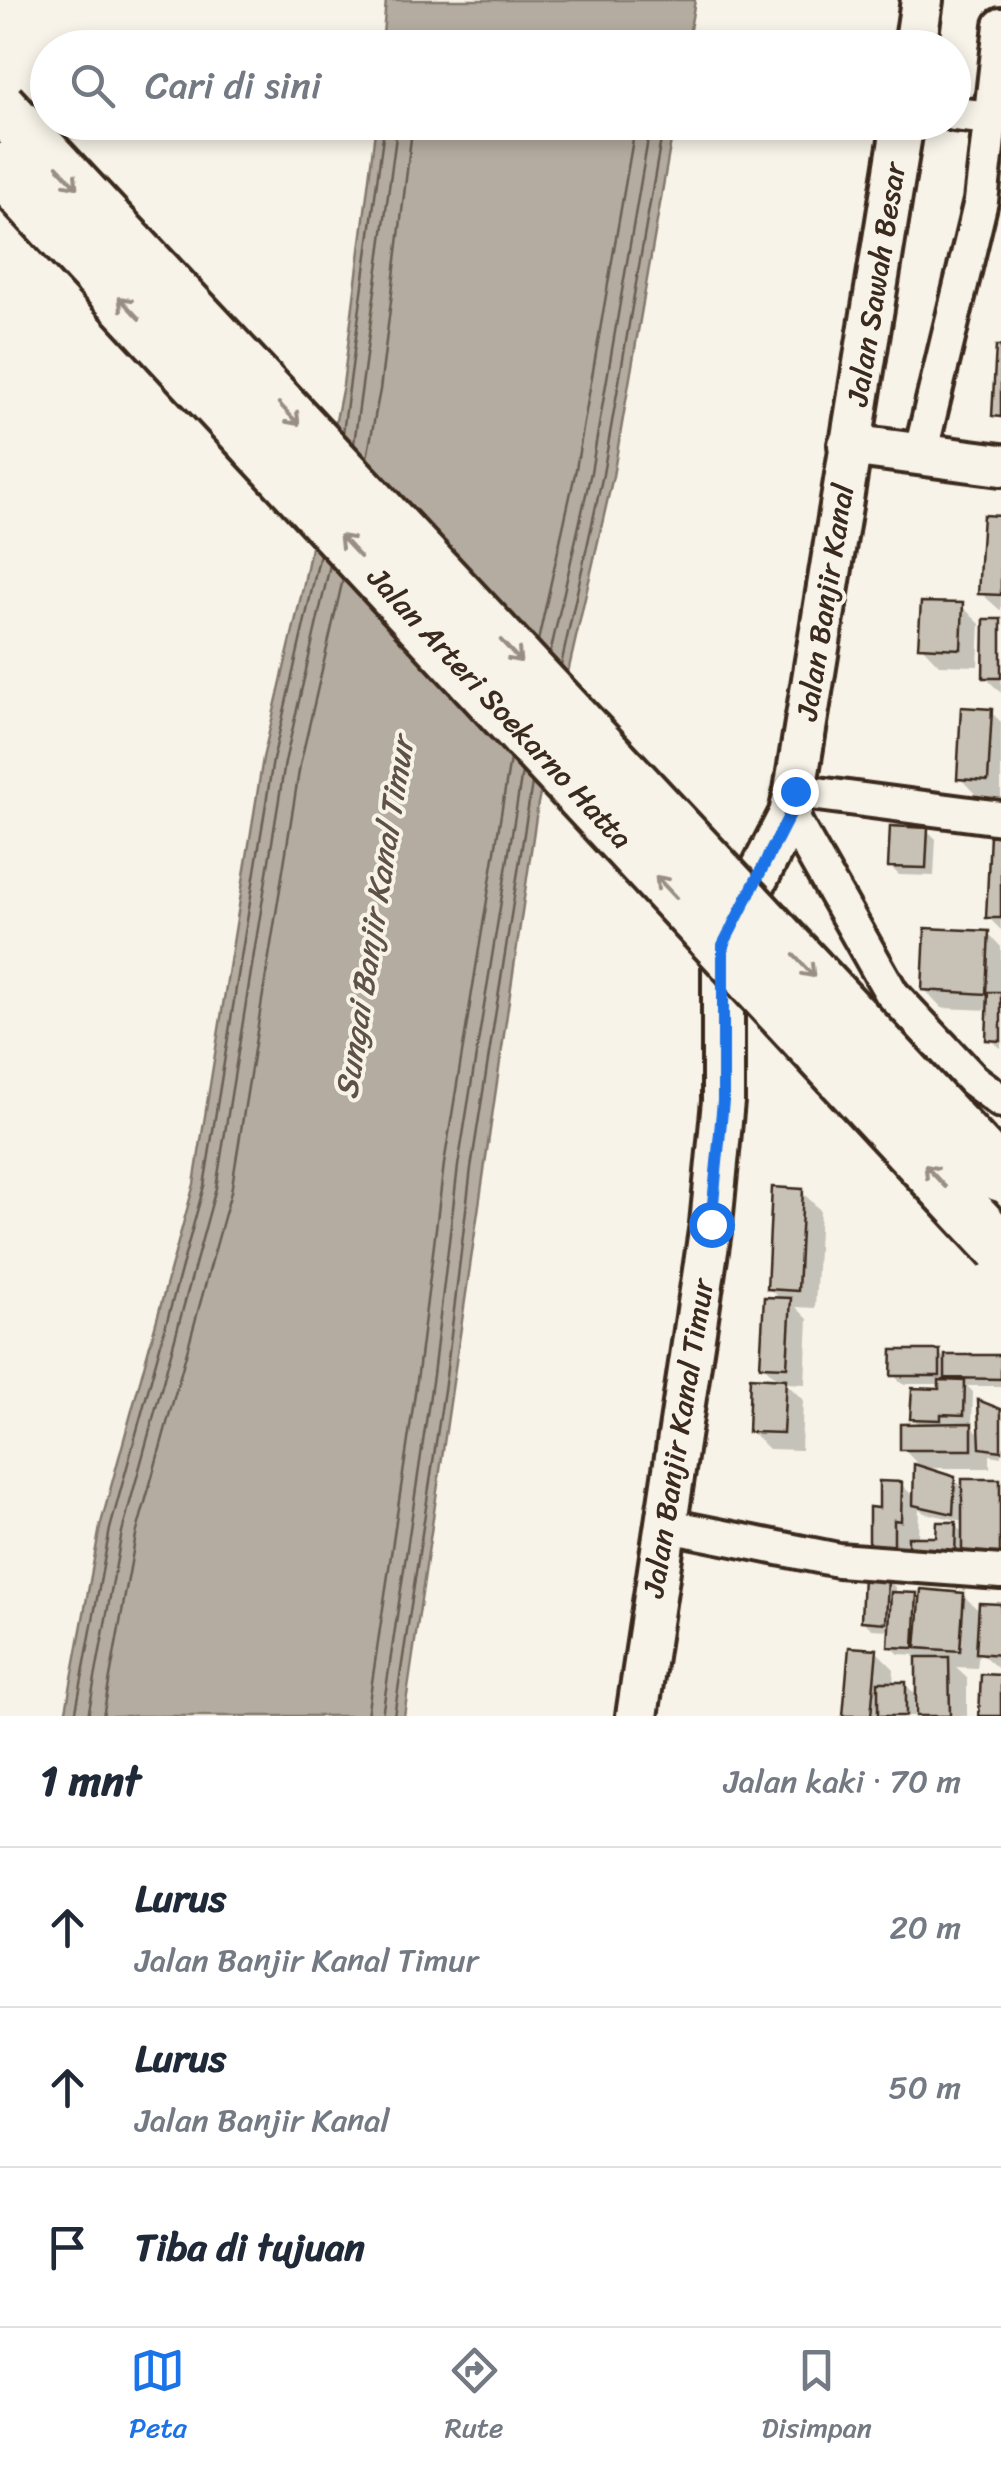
<!DOCTYPE html>
<html lang="id">
<head>
<meta charset="utf-8">
<style>
  body { margin:0; font-family:Sriracha,sans-serif; background:#f6f6f7; color:#1f2937 }
  .stop { position:absolute; width:30px; height:30px; margin:-22px; border:8px solid #1a73e8; border-radius:50%; background:#fff }
  .stop.end { background:#1a73e8; border-color:#fff; box-shadow:0 2px 10px #0008 }
  .list { margin:0; padding:0; list-style:none }
  h2 { display:flex; justify-content:space-between; align-items:center; height:130px; margin:0; padding:0 40px; font-size:42px }
  h2 small { font-size:32px; font-weight:400; color:#747a83 }
  .list li { display:grid; grid-template-columns:65px 1fr auto; gap:30px; align-items:center; box-sizing:border-box; height:160px; padding:0 40px; border-top:2px solid #e0e1e3 }
  .list b { display:block; font-size:38px; white-space:nowrap }
  .list p { margin:0; font-size:32px; white-space:nowrap; color:#747a83 }
  .list em { font-size:32px; font-style:normal; color:#747a83 }
  .icon { flex:none; width:55px; height:55px; fill:none; stroke:currentColor; stroke-width:2; stroke-linecap:round; stroke-linejoin:round }
  .map { position:relative; flex:none; width:1001px; height:1716px; overflow:hidden }
  .search { position:absolute; background:#fff; box-shadow:0 5px 15px #0003; left:30px; right:30px; top:30px; height:110px; display:flex; align-items:center; gap:25px; box-sizing:border-box; padding:0 35px; border-radius:55px; color:#747a83; font-size:38px }
  .sheet { height:610px; background:#fff }
  nav { display:flex; justify-content:space-around; align-items:center; box-sizing:border-box; height:140px; border-top:2px solid #e0e1e3; background:#fff; font-size:28px; color:#747a83 }
  nav a { display:grid; justify-items:center; gap:5px }
  nav .on { color:#1a73e8 }
  .map>svg:first-child { display:block }
  .water { fill:#b4aca0; stroke:#84786c; stroke-width:2.5 }
  .shadow { fill:#0003; fill-rule:evenodd }
  .lines { fill:none; stroke-linecap:round; stroke-linejoin:round }
  .shore { stroke:#6b5e52; stroke-width:2.5 }
  .building { fill:#c8c1b6; stroke:#3b2a1e; stroke-width:2.5 }
  .minor-casing { stroke:#3b2a1e; stroke-width:40 }
  .tertiary-casing { stroke:#3b2a1e; stroke-width:48 }
  .minor { stroke:#f7f3e8; stroke-width:32 }
  .tertiary { stroke:#f7f3e8; stroke-width:40 }
  .primary-bridge-casing { stroke:#3b2a1e; stroke-width:58; stroke-linecap:butt }
  .primary-bridge { stroke:#f7f3e8; stroke-width:50 }
  .oneway { stroke:#998e83 }
  .route { stroke:#1a73e8; stroke-width:12 }
  .labels { text-anchor:middle; stroke-width:8; stroke-linejoin:round; paint-order:stroke }
  .street-label { font-size:30px; fill:#3b2a1e; stroke:#f7f3e8 }
  .water-label { font-size:32px; font-style:italic; fill:#5f5145; stroke:#f7f3e8 }
</style>
</head>
<body>
<div class="map">
<svg width="1001" height="1716" viewBox="0 0 1001 1716">
  <rect width="100%" height="100%" fill="#f7f3e8"/>
  <filter id="ink" filterUnits="userSpaceOnUse"><feTurbulence type="fractalNoise" baseFrequency=".01" numOctaves="2"/><feDisplacementMap in="SourceGraphic" scale="20" xChannelSelector="R" yChannelSelector="G"/><feConvolveMatrix kernelMatrix="1 2 1 2 8 2 1 2 1" color-interpolation-filters="sRGB"/></filter>
  <g filter="url(#ink)">
    <!-- water -->
    <path class="water" d="M386,0H695L687,47H382Z
      M376,123H674L613,476L538,803L404,1716H65L100,1527L194,1184L263,758L303,588L343,385Z"/>
    <!-- shadow -->
    <path class="shadow" d="M1001,518V611L981,593Z
      M962,606L980,624L978,666L939,665L921,646Z
      M1001,622V693L985,677Z
      M990,711L1001,722V798L978,797L960,778Z
      M927,830L936,839L934,876L899,875L890,866Z
      M1001,837V930L988,917Z
      M988,933L1001,947V1048L988,1039L990,1010L942,1008L924,989Z
      M801,1191L820,1210L815,1308L796,1307L808,1319L805,1384L786,1383L803,1400L801,1450L769,1449L750,1431L780,1382L763,1365L781,1300L769,1288Z
      M939,1353L948,1362L1001,1357V1386H967L973,1392L972,1426L982,1436L1001,1412V1457L990,1455V1468H920L954,1479L964,1490L1001,1484V1573L890,1571L881,1510L901,1484L916,1499L917,1463L903,1449L921,1426L913,1418L941,1391V1384H902L894,1375ZM919,1508L924,1513L968,1522L964,1534L955,1525L938,1539H918Z
      M887,1579L896,1588V1594L916,1596L922,1602L963,1595L981,1613L1001,1607V1671L979,1652L977,1668L956,1667L967,1677V1716H919V1700H914V1716H846L876,1651L894,1669L893,1684H905L919,1698L918,1655L899,1654L890,1646L891,1630L872,1629L863,1621Z"/>
    <g class="lines">
      <!-- shore -->
      <path class="shore" d="M343,433L385,122
        M354,444L398,122
        M367,458L380,390L413,122
        M538,641L576,469L636,122
        M550,654L591,472L651,122
        M561,665L603,474L664,122
        M75,1716L110,1529L204,1186L273,760L320,554
        M88,1716L122,1532L216,1188L285,762L330,565
        M103,1716L136,1535L231,1192L300,765L343,579
        M367,1716L418,1373L444,1164L510,759
        M382,1716L433,1375L458,1166L522,772
        M394,1716L446,1377L471,1168L532,783"/>
    </g>
    <!-- building -->
    <path class="building" d="M996,346H1001V417L992,416Z
      M983,515L1001,516V595L978,594Z
      M921,602L963,603L961,649L918,647Z
      M984,619H1001V678H983Z
      M961,707L992,709L988,781L957,779Z
      M890,826L928,828L926,868L888,867Z
      M990,834H1001V918H986Z
      M925,928L989,931L986,994L922,990Z
      M988,992H1001V1041L986,1040Z
      M772,1187L803,1189L798,1291L767,1289Z
      M764,1297L791,1298L787,1367L760,1366Z
      M892,1350H940V1376H891Z
      M945,1355H1001V1379L945,1378Z
      M750,1377L786,1379L783,1433L748,1432Z
      M939,1380L965,1381L964,1415L941,1414V1420L910,1419L912,1388L939,1389Z
      M978,1400L1001,1409V1451L980,1448Z
      M972,1423V1450H900V1424Z
      M914,1464L955,1477L953,1514L913,1505Z
      M962,1479H1000V1555H962Z
      M879,1481L902,1482L901,1521L894,1520V1554H869V1507L879,1508Z
      M937,1522H956L955,1560H908V1537H936Z
      M863,1575L888,1577L886,1623L861,1621Z
      M921,1589L964,1593L960,1651L916,1648Z
      M891,1592L917,1593L914,1648L888,1647Z
      M979,1603L1001,1604V1655L976,1653Z
      M849,1647L877,1649L871,1716H843Z
      M916,1657H949L950,1716H916Z
      M981,1674L1001,1675V1716H979Z
      M878,1682H906V1716H878Z"/>
    <g class="lines">
      <!-- minor casing -->
      <g class="minor-casing">
        <path id="minor" d="M954,114L1001,119
          M920,455L981,201L1001,25
          M795,791L1001,818
          M790,814L892,994L973,1080L1001,1101
          M664,1525L838,1560L1001,1572"/>
      </g>
      <!-- tertiary casing -->
      <g class="tertiary-casing">
        <path id="tertiary" d="M915,48L922,0
          M849,445L1001,465
          M637,1716L711,1224L723,1101V945L790,814L795,791L903,122"/>
      </g>
      <!-- minor -->
      <use href="#minor" class="minor"/>
      <!-- tertiary -->
      <use href="#tertiary" class="tertiary"/>
      <!-- primary-bridge casing -->
      <g class="primary-bridge-casing">
        <path id="primary-bridge" d="M0,106L1001,1176
          M0,169L1001,1248"/>
      </g>
      <!-- primary-bridge -->
      <use href="#primary-bridge" class="primary-bridge"/>
    </g>
    <!-- one-way arrows -->
    <defs><path id="oneway-shaft" d="M-6 0H5M1.5-3L5.5 0L1.5 3" fill="none" stroke-width="1.6" stroke-linecap="round" stroke-linejoin="round" transform="scale(2.5)"/></defs>
    <g class="oneway">
      <use href="#oneway-shaft" transform="translate(67 177) rotate(47)"/>
      <use href="#oneway-shaft" transform="translate(129 308) rotate(-133)"/>
      <use href="#oneway-shaft" transform="translate(289 414) rotate(47)"/>
      <use href="#oneway-shaft" transform="translate(350 546) rotate(-133)"/>
      <use href="#oneway-shaft" transform="translate(511 651) rotate(47)"/>
      <use href="#oneway-shaft" transform="translate(666 887) rotate(-133)"/>
      <use href="#oneway-shaft" transform="translate(804 966) rotate(47)"/>
      <use href="#oneway-shaft" transform="translate(935 1176) rotate(-133)"/>
    </g>
  </g>
  <g class="lines" filter="url(#ink)">
    <!-- route -->
    <path class="route" d="M711,1224L723,1101V945L790,814L795,791"/>
  </g>
  <g class="labels">
    <!-- street labels -->
    <g class="street-label">
      <text transform="translate(876 284) rotate(-81)" y="10">Jalan Sawah Besar</text>
      <text transform="translate(825 602) rotate(-81)" y="10">Jalan Banjir Kanal</text>
      <text transform="translate(500 708) rotate(47)" y="10">Jalan Arteri Soekarno Hatta</text>
      <text transform="translate(678 1438) rotate(-81)" y="10">Jalan Banjir Kanal Timur</text>
    </g>
    <!-- water labels -->
    <g class="water-label">
      <text transform="translate(374 918) rotate(-81)" y="11">Sungai Banjir Kanal Timur</text>
    </g>
  </g>
</svg>
<div class="stop" style="left:711px;top:1224px"></div>
<div class="stop end" style="left:795px;top:791px"></div>
<div class="search"><svg class="icon" aria-label="search" viewBox="0 0 24 24"><circle cx="10" cy="10" r="6"/><path d="M15 15l6 6"/></svg>Cari di sini</div>
</div>
<section class="sheet">
<h2>1 mnt<small>Jalan kaki · 70 m</small></h2>
<ul class="list">
<li><svg class="icon" aria-label="ahead" viewBox="0 0 24 24"><path d="M12 20V5M6 11l6-6 6 6"/></svg><div><b>Lurus</b><p>Jalan Banjir Kanal Timur</p></div><em>20 m</em></li>
<li><svg class="icon" aria-label="ahead" viewBox="0 0 24 24"><path d="M12 20V5M6 11l6-6 6 6"/></svg><div><b>Lurus</b><p>Jalan Banjir Kanal</p></div><em>50 m</em></li>
<li><svg class="icon" aria-label="arrive" viewBox="0 0 24 24"><path d="M6 21V4h12l-3 4 3 4H6"/></svg><div><b>Tiba di tujuan</b></div></li>
</ul>
</section>
<nav>
<a class="on"><svg class="icon" aria-label="map" viewBox="0 0 24 24"><path d="M3 6l6-2 6 2 6-2v14l-6 2-6-2-6 2zM9 4v14M15 6v14"/></svg>Peta</a>
<a><svg class="icon" aria-label="directions" viewBox="0 0 24 24"><path d="M12 3l9 9-9 9-9-9zM9 14v-3h6M13 9l2 2-2 2"/></svg>Rute</a>
<a><svg class="icon" aria-label="saved" viewBox="0 0 24 24"><path d="M7 4h10v16l-5-4-5 4z"/></svg>Disimpan</a>
</nav>
</body>
</html>
